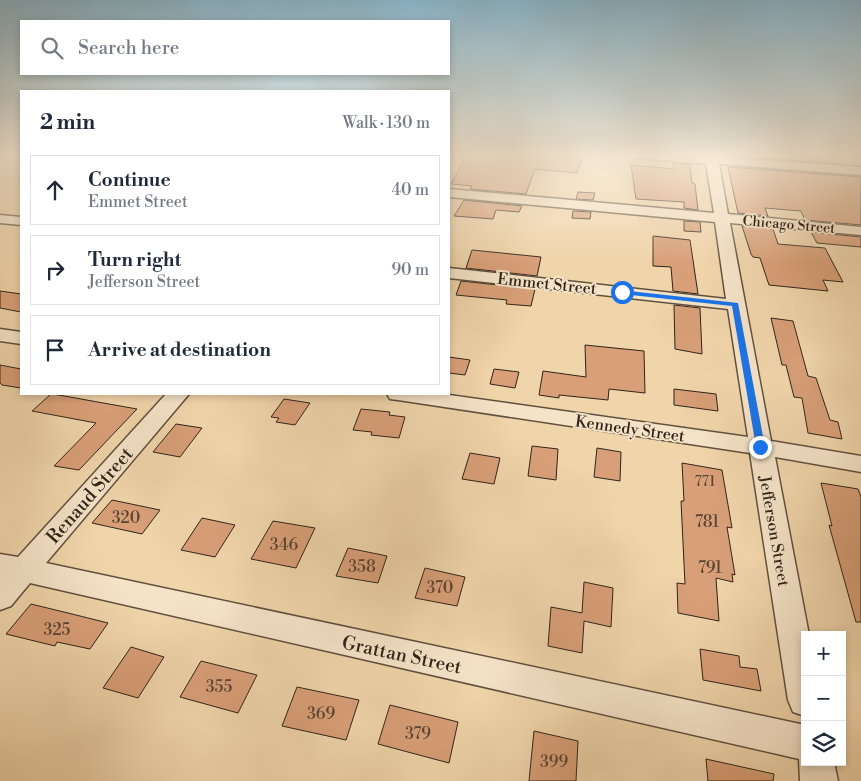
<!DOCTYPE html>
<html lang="en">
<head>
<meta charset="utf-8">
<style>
  body { margin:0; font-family:"Libre Bodoni",serif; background:#f6f6f7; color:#1f2937 }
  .controls { position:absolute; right:15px; bottom:15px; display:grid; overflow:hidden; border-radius:0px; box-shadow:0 2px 8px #0003 }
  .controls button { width:45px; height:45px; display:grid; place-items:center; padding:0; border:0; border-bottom:1px solid #e0e1e3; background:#fff; color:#1f2937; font:25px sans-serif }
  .stop { position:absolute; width:15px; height:15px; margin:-11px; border:4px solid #1a73e8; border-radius:50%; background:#fff }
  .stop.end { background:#1a73e8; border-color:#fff; box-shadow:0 1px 5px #0008 }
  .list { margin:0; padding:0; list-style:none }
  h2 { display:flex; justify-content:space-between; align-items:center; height:65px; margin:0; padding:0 20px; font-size:21px }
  h2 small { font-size:16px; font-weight:400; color:#747a83 }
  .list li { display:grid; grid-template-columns:32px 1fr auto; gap:15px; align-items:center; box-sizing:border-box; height:70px; margin:0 10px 10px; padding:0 10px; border:1px solid #e0e1e3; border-radius:0px }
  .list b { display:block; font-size:19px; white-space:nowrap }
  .list p { margin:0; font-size:16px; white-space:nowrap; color:#747a83 }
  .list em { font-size:16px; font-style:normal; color:#747a83 }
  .icon { flex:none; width:28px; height:28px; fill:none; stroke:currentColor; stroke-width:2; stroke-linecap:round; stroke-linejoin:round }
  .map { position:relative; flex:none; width:861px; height:781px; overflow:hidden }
  .search { position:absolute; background:#fff; box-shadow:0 2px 8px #0003; left:20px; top:20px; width:430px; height:55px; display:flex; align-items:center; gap:12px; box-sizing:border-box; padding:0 18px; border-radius:0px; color:#747a83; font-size:19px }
  .panel { position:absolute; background:#fff; box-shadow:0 2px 8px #0003; left:20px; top:90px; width:430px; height:305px; border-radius:0px }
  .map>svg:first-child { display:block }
  .building { fill:#d89f78; stroke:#30251a }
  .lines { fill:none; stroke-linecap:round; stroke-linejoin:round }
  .minor-casing { stroke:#60513e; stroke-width:3 }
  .minor { fill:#f5e3c8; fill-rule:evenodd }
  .route { fill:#1a73e8 }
  .labels { text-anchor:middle; stroke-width:4; stroke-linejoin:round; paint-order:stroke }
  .far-street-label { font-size:14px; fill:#30251a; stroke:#f5e3c8 }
  .number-label { font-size:14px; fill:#5a4432 }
  .street-label { font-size:16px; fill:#30251a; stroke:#f5e3c8 }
  .near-number-label { font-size:16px; fill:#5a4432 }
  .near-street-label { font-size:19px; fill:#30251a; stroke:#f5e3c8 }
</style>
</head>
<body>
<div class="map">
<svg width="861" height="781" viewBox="0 0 861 781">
  <rect width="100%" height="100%" fill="#f0d4aa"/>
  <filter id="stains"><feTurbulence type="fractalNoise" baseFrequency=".004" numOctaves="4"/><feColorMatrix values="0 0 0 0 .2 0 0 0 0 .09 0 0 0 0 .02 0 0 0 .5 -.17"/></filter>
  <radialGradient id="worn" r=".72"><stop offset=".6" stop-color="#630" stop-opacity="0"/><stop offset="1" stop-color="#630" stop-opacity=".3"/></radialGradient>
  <!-- building -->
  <path class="building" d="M467,155L507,157V155L583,156L577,173L535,169L526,194L470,189L472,186L451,184Z
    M724,155H786V156L835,159L839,164Z
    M673,163L690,165L692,183L695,184L698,210L684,208V202L636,199L631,165L673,169Z
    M728,167L861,177V225L805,220L801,211L765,208L768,216L738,213Z
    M578,192L595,193L593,200L576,199Z
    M464,200L522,206L519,212L496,210L493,219L454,216Z
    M573,211L591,212L590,219L572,218Z
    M684,221L700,222L701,232L684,231Z
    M742,226L773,229L778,244L825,248L843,282L823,280L828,291L769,285L760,258L753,257L751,254Z
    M811,232L861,237V247L817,243Z
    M653,236L690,240L698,294L673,291L671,267L653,266Z
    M472,250L541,257L537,276L466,268Z
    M461,281L535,289L531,306L506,304L507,300L456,295Z
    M0,291L21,294V312L0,308Z
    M674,305L700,308L702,354L675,349Z
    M771,318L793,321L808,376L816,378L830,420L838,422L842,439L808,433L802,398L794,397L786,365H782Z
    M585,345L644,351L645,393L609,389L608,400L559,395V398L539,395L543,371L586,377Z
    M449,357L470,360L465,375L449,373Z
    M0,365L21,369V388L2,385L0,383Z
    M494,369L519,372L515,388L490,384Z
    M674,389L716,394L718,411L674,405Z
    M51,394H53L137,409L79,470L54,466L96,423L32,411Z
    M284,399L310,403L295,425L276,422L279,418L271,417Z
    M361,409L390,412L389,415L405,417L399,438L371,435L372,432L353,430Z
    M176,424L202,428L180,457L153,452Z
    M532,446L558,449L556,480L528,476Z
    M597,448L621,452L620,481L594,477Z
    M470,453L500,458L494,484L462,479Z
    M682,463L722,470L732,528L727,527L735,575L732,574L733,582L716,578L719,621L678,613L677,583L685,584L681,501H684Z
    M821,483L858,489L861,497V622H856L829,525L832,526Z
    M112,500L160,510L142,534L92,523Z
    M202,518L235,525L215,557L181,550Z
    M273,521L315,528L296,568L251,559Z
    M348,548L387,556L378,583L336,576Z
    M425,568L465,577L457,606L415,598Z
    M584,582L613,588L611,627L584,621L582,653L548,646L551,607L582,613Z
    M31,604L68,613L108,623L90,649L57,642L55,646L6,634Z
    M131,647L164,657L138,698L103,688Z
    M700,649L739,656L740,667L757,669L761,691L703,680Z
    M201,661L257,675L238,713L180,697Z
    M297,687L359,700L346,740L282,726Z
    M390,705L458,722L449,763L378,744Z
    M534,731L578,741L576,781H529Z
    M706,759L774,774L773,781H708Z"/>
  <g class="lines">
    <!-- minor casing -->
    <g class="minor-casing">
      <path id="minor" d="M630,155L705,156V155H717V157L861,167V175L719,164L728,214L861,227V235L730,223L771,441L861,456V472L775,457L809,635H805V716L793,712L788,700L750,453L398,400L390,399L387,394H442L748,437L728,309L449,278V268L726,299L715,222L449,197V189L714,213L706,164L636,158Z
        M0,215L21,217V225L0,223Z
        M0,329L21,332V344L0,341Z
        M166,394H189L46,563L805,725V762H834L838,781H800L799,759L30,583L11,606L0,610V554L18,557Z"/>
    </g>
    <!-- minor -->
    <use href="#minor" class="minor"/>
  </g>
  <!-- sky -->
  <linearGradient id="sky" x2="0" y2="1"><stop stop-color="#89b6cc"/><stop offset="0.59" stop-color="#f8ecd9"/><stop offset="1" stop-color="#f8ecd9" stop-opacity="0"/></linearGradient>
  <rect width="861" height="264" fill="url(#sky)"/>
  <!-- route -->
  <path class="route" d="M620,290L738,303L765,447L763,449L760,450L756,447L732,306L622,294L620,293Z"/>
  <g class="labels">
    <!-- far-street labels -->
    <g class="far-street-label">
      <text transform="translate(789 224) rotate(5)" y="5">Chicago Street</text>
    </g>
    <!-- number labels -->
    <g class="number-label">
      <text x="705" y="486">771</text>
    </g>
    <!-- street labels -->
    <g class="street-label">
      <text transform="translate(547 283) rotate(6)" y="6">Emmet Street</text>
      <text transform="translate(630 428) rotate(8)" y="6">Kennedy Street</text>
      <text transform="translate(775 531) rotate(80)" y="6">Jefferson Street</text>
    </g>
    <!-- near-number labels -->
    <g class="near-number-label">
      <text x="126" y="523">320</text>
      <text x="707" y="527">781</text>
      <text x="284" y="550">346</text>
      <text x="362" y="572">358</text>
      <text x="710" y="573">791</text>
      <text x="440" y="593">370</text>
      <text x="57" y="635">325</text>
      <text x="219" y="692">355</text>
      <text x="321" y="719">369</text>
      <text x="418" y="739">379</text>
      <text x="554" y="767">399</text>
    </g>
    <!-- near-street labels -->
    <g class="near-street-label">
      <text transform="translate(89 495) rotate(-49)" y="7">Renaud Street</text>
      <text transform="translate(402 654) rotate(12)" y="7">Grattan Street</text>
    </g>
  </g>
  <rect width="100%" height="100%" filter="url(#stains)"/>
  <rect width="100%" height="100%" fill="url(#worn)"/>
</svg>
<div class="controls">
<button>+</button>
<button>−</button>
<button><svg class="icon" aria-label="layers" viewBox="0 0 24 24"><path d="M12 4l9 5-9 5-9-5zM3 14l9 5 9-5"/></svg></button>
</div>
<div class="stop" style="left:622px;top:292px"></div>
<div class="stop end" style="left:760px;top:447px"></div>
<div class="search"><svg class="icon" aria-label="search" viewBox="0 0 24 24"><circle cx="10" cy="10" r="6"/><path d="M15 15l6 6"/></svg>Search here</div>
<section class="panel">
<h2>2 min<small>Walk · 130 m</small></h2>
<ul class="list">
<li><svg class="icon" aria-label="ahead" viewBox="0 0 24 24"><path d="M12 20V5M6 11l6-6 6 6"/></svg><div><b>Continue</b><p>Emmet Street</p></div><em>40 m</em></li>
<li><svg class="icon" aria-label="right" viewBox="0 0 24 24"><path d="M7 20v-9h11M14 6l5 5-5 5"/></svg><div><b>Turn right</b><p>Jefferson Street</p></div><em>90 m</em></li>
<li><svg class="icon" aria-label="arrive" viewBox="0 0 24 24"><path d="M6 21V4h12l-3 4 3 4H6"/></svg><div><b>Arrive at destination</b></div></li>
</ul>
</section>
</div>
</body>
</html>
